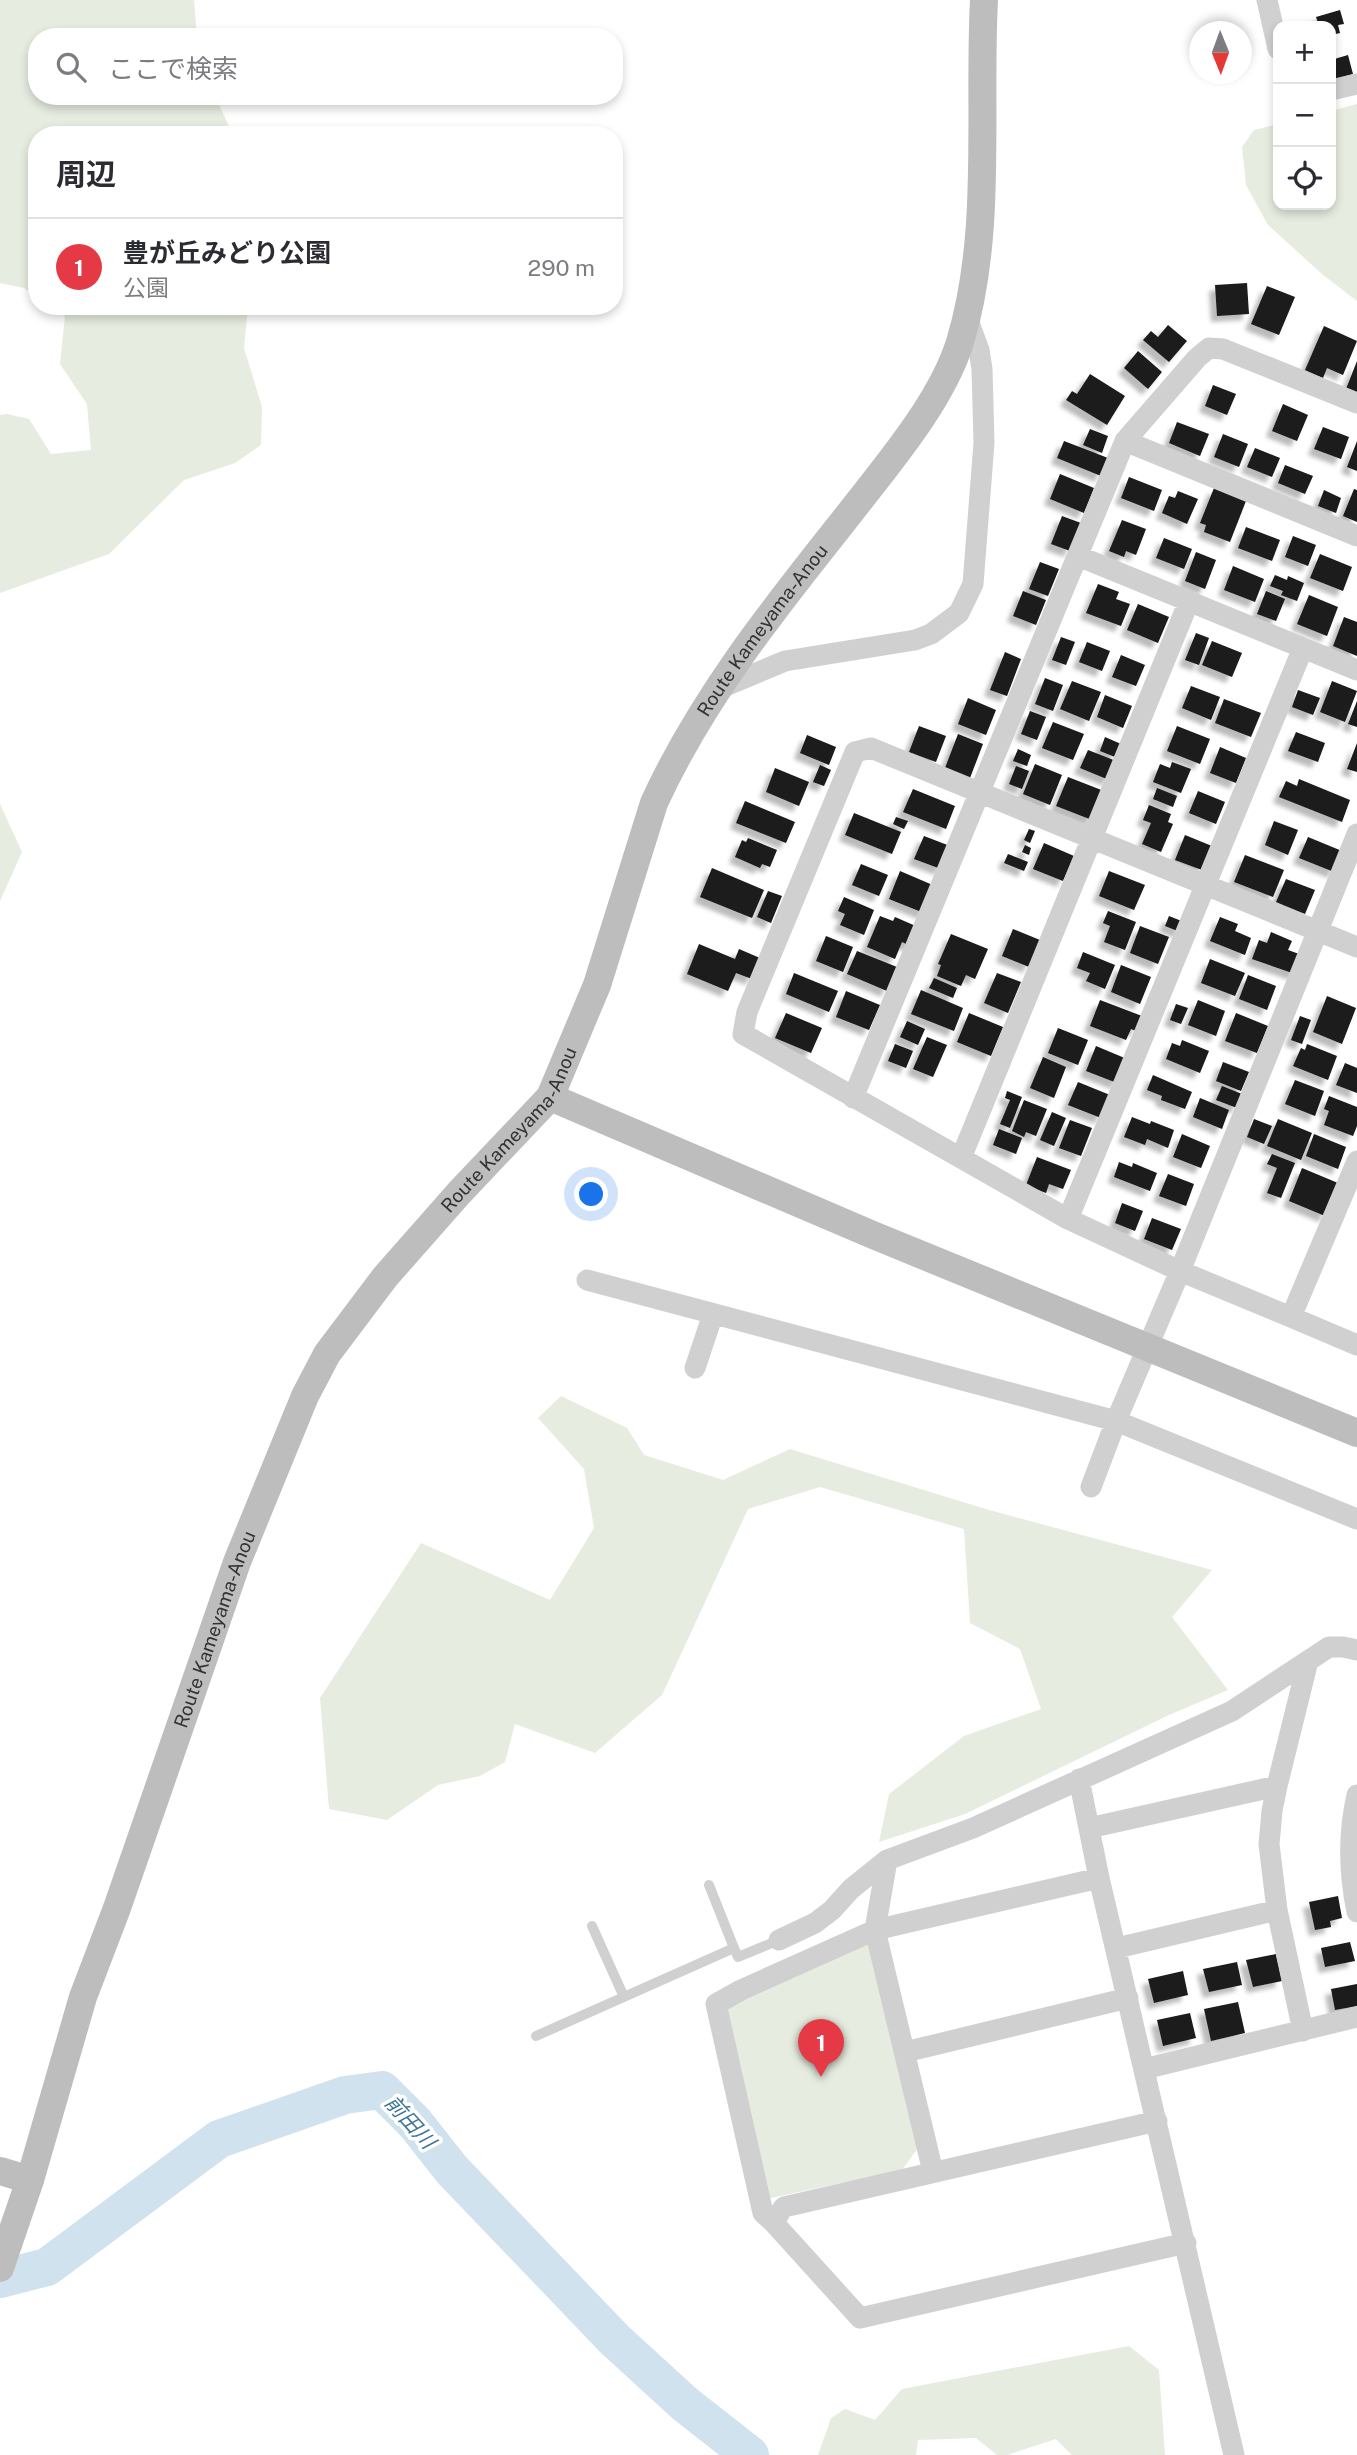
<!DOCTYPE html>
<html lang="ja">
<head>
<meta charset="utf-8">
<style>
  body { margin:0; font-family:"Public Sans","Noto Sans JP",sans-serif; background:#f7f7f7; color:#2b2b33 }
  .controls { position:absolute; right:21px; top:21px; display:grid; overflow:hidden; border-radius:14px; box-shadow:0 4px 10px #0003 }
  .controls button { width:63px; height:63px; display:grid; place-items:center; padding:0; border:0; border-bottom:2px solid #e1e1e2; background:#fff; color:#2b2b33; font:35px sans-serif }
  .compass { position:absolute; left:1189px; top:21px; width:63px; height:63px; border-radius:50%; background:#fff; box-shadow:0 4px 10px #0003; rotate:179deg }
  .you { position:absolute; left:592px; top:1195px; width:24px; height:24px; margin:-18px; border:5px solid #fff; border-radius:50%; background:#1a73e8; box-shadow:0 0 0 10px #1a73e833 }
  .badge { display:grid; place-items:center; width:46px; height:46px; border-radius:50%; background:#e63946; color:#fff; font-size:23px; font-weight:700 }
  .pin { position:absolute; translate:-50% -58px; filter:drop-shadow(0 2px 4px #0008) }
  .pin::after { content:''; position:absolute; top:37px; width:24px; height:21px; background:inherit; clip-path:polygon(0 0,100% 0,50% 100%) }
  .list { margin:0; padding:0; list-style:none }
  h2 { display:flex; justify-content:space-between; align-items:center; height:91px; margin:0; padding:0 28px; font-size:30px }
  h2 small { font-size:23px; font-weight:400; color:#7c7c81 }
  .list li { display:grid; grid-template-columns:46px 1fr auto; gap:21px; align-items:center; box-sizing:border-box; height:98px; padding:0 28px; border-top:2px solid #e1e1e2 }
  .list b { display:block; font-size:26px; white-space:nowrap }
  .list p { margin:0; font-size:23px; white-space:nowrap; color:#7c7c81 }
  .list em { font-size:23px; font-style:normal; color:#7c7c81 }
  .icon { flex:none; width:38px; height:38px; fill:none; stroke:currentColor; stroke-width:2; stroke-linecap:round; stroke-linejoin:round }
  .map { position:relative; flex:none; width:1357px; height:2455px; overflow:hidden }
  .search { position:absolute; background:#fff; box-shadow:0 4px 10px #0003; left:28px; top:28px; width:595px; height:77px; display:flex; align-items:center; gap:18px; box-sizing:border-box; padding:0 24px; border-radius:28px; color:#7c7c81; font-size:26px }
  .panel { position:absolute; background:#fff; box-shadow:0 4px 10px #0003; left:28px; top:126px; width:595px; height:189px; border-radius:28px }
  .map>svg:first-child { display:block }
  .green { fill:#e6ecdf }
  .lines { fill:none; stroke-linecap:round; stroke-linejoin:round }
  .river { stroke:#cfe2ee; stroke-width:38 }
  .building { fill:#1a1a1a; filter:url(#shadow) }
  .lane { stroke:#d0d0d0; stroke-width:10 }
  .street { stroke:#d0d0d0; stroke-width:21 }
  .secondary { stroke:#bdbdbd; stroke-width:28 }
  .labels { text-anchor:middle; stroke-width:7; stroke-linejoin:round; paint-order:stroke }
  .street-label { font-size:19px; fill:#333; stroke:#fff }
  .water-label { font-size:21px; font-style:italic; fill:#3f7597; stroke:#fff }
</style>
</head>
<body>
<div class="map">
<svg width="1357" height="2455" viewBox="0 0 1357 2455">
  <defs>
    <filter id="shadow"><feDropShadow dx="-6" dy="6" stdDeviation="2" flood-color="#0004"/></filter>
  </defs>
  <rect width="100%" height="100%" fill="#fff"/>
  <!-- green -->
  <path class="green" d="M0,0H194L197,37H37V96H215L233,135H37V297L24,288L0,283Z
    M1357,104V301L1322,274L1268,225L1246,185L1242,147L1254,130L1278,124V205H1331V111Z
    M51,306H248L244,348L262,407L261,445L235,463L184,480L109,554L0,593V415L7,414L29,419L51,454L91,450L87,404L60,364L65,316Z
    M0,804L22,852L0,901Z
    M561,1396L627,1428L644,1455L723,1480L790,1449L989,1510L1212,1570L1172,1617L1228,1690L1169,1715L965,1814L879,1842L889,1794L964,1736L1041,1709L1020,1649L970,1623L964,1529L820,1487L748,1509L662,1695L595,1753L515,1724L505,1762L480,1776L438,1785L387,1820L329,1809L320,1698L421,1543L550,1600L594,1528L584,1469L538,1418Z
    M868,1940L918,2148L902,2170L766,2199L725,2006Z
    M1129,2346L1159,2370L1165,2455H1072L1056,2439L1007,2455H997L976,2438L918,2440L916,2455H818L831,2418L845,2409L875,2420L902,2389Z"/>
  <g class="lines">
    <!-- river -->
    <path class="river" d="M0,2279L47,2267L219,2139L345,2095L382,2090L415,2123L452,2170L615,2340L685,2404L750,2455"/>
  </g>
  <!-- building -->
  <path class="building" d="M1340,10L1344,24L1338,25L1340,33L1331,35V26H1319L1316,17Z
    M1348,55L1353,74L1331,80V60Z
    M1247,283L1249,314L1217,316L1215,285Z
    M1267,286L1295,297L1279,335L1251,324Z
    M1168,325L1187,341L1169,362L1143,340L1151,331L1158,337Z
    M1324,326L1357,341L1343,375L1327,368L1323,378L1305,370Z
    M1138,351L1162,372L1148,389L1124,368Z
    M1357,361V394L1346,389Z
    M1090,374L1125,396L1107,425L1066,400L1072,391L1077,394Z
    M1213,385L1236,394L1227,415L1205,406Z
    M1283,404L1308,415L1297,441L1272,431Z
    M1177,422L1209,434L1200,456L1169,443Z
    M1323,427L1349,437L1341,459L1314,449Z
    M1090,429L1108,436L1102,453L1083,445Z
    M1223,434L1248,444L1239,467L1214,457Z
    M1064,441L1108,458L1101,476L1057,458Z
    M1357,441V471L1347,467Z
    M1255,448L1280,458L1272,477L1247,467Z
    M1285,465L1313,476L1305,494L1278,483Z
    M1060,474L1094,488L1084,513L1050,499Z
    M1129,477L1162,490L1154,511L1121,498Z
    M1214,488L1246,501L1230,542L1204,532L1206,525L1200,523Z
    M1354,489L1357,490V522L1343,516Z
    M1324,490L1341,498L1336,513L1318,506Z
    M1178,491L1198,499L1187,524L1162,513L1169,496L1175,498Z
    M1062,516L1081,523L1070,551L1051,544Z
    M1122,520L1146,529L1136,555L1126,551L1124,557L1109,551Z
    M1246,527L1280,540L1272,561L1238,548Z
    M1293,536L1316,545L1308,566L1285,557Z
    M1164,538L1192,549L1184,569L1156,558Z
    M1196,552L1216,560L1205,589L1185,581Z
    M1320,554L1352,567L1343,591L1310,578Z
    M1040,562L1059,569L1048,596L1029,589Z
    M1233,566L1264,579L1255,602L1224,590Z
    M1275,575L1287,580L1288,576L1304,583L1297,601L1281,595L1283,591L1270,586Z
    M1098,584L1119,592L1116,599L1130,604L1121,626L1086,613Z
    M1023,591L1046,600L1036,625L1013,616Z
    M1266,591L1285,599L1276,621L1257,614Z
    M1309,595L1338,607L1327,636L1297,624Z
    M1138,604L1169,617L1158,643L1127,630Z
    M1344,617L1357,622V656L1333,646Z
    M1196,633L1209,638L1199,665L1185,660Z
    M1061,637L1075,642L1066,665L1052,660Z
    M1212,641L1242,653L1232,677L1202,665Z
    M1087,642L1110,651L1102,671L1079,662Z
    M1005,652L1021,659L1007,696L990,690Z
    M1121,655L1145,665L1136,686L1112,677Z
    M1045,678L1063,685L1053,711L1035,704Z
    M1072,681L1101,692L1089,721L1060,709Z
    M1332,681L1357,691L1345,722L1320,712Z
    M1191,686L1220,697L1211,720L1182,708Z
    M1298,690L1320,698L1313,715L1292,707Z
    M1105,695L1132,706L1123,728L1097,717Z
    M968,698L996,710L986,735L958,724Z
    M1224,699L1261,713L1251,737L1215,723Z
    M1357,701V727L1348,724Z
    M1030,711L1046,717L1037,740L1021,734Z
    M1053,722L1084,734L1073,760L1042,748Z
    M919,726L946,736L936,762L909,752Z
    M1177,726L1210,739L1200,764L1167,751Z
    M1296,732L1325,743L1318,762L1288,751Z
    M958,734L983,744L970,778L945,768Z
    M807,735L836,747L829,765L800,753Z
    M1105,737L1121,744L1115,757L1100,751Z
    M1357,743V772L1347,769Z
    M1220,747L1246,758L1236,783L1210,773Z
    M1018,749L1031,755L1027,766L1013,761Z
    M1088,750L1116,761L1109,780L1080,768Z
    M1172,762L1191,769L1181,793L1153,782L1160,764L1170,768Z
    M1035,764L1062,775L1050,805L1023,794Z
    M820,765L831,770L824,786L813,782Z
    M1016,766L1029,771L1022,789L1009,784Z
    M775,768L809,782L799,806L766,792Z
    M1068,777L1104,791L1092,820L1056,806Z
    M1299,779L1350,800L1342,822L1279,797L1286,781L1297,786Z
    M1157,788L1177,796L1173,807L1153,799Z
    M913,789L955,806L946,829L903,812Z
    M1198,791L1225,802L1216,824L1189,813Z
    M745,801L795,822L786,843L736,823Z
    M1149,805L1171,814L1168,822L1173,824L1161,852L1142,844L1151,823L1143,820Z
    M854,813L901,832L892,854L845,835Z
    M896,817L908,821L904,829L893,824Z
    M1274,821L1298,830L1288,855L1265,845Z
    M1029,829L1035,831L1030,843L1024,840Z
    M1185,835L1212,846L1202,870L1175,860Z
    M924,836L950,846L941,869L914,859Z
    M1308,837L1342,851L1334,872L1299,858Z
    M748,838L777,850L770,867L762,864L760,868L735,857L742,840L746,842Z
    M1044,843L1074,856L1063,881L1033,869Z
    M1025,845L1031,848L1029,855L1022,852Z
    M1008,854L1028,862L1024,871L1004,863Z
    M1245,855L1284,870L1273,897L1234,882Z
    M861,864L888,875L879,896L852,885Z
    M712,868L764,890L752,918L700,897Z
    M900,871L935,886L924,913L889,899Z
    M1109,871L1145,885L1134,910L1099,896Z
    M1286,879L1315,890L1305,914L1276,902Z
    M768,891L782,896L771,923L757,917Z
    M844,897L874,910L864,935L840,925L845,914L838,911Z
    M1108,911L1136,922L1125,950L1104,942L1110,926L1103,923Z
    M880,916L893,921L895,917L918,927L910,946L902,942L895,959L867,947Z
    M1169,916L1184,922L1180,932L1165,926Z
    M1220,917L1238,924L1235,931L1251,938L1245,955L1210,941Z
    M1140,926L1169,937L1158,964L1130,953Z
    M1013,929L1040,940L1029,967L1002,956Z
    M1271,932L1292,941L1288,950L1302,955L1295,974L1252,959L1259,940L1267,943Z
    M951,934L988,949L975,979L966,975L961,986L937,976L941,965L938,964Z
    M826,936L853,947L843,972L816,961Z
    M699,944L735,959L739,949L760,958L752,979L736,973L728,991L687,974Z
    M857,951L897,967L887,991L847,974Z
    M1083,952L1115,965L1105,989L1086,981L1090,973L1077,968Z
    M1210,959L1245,973L1235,996L1201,983Z
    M1121,965L1151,977L1140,1004L1111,992Z
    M794,973L838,991L829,1012L786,994Z
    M997,973L1021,982L1008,1013L984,1003Z
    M1248,975L1276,986L1267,1010L1239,999Z
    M934,978L957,988L953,998L929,988Z
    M921,990L963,1008L954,1031L911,1014Z
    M846,991L880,1005L869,1030L836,1017Z
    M1327,996L1356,1008L1342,1044L1313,1032Z
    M1100,1000L1142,1016L1136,1031L1131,1029L1126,1040L1090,1026Z
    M1198,1000L1225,1011L1216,1036L1188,1025Z
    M1176,1004L1188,1008L1181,1024L1170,1020Z
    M786,1013L822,1028L811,1053L775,1038Z
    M969,1013L1003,1027L991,1056L957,1042Z
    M1236,1013L1268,1026L1257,1053L1225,1041Z
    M1300,1016L1311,1020L1302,1044L1291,1040Z
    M907,1021L925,1029L918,1045L900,1037Z
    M1058,1028L1088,1040L1078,1065L1048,1053Z
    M927,1037L947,1045L933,1077L913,1069Z
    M1182,1040L1209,1051L1200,1073L1166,1059L1172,1043L1180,1046Z
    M895,1044L913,1051L906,1068L888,1061Z
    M1307,1044L1337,1056L1328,1080L1293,1066L1301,1048L1305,1050Z
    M1096,1046L1127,1059L1117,1083L1086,1071Z
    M1043,1057L1066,1067L1054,1098L1030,1088Z
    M1223,1062L1249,1072L1241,1091L1216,1081Z
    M1345,1063L1357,1068V1093L1336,1085Z
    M1153,1075L1192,1092L1185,1109L1161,1100L1162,1096L1147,1090Z
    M1295,1080L1324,1091L1315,1116L1285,1104Z
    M1078,1082L1110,1095L1101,1118L1068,1105Z
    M1222,1086L1242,1094L1237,1108L1216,1100Z
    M1007,1091L1022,1097L1010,1128L1000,1124L1010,1100L1005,1098Z
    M1329,1096L1357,1107V1126L1353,1136L1324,1125L1329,1111L1324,1109Z
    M1200,1098L1229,1110L1222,1129L1193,1117Z
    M1024,1100L1047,1109L1036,1136L1026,1132L1024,1137L1012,1131Z
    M1052,1112L1066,1118L1054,1146L1040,1140Z
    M1132,1117L1150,1124L1151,1121L1174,1130L1168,1148L1147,1139L1145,1145L1124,1137Z
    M1254,1119L1272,1126L1264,1144L1247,1137Z
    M1278,1119L1312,1133L1301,1160L1267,1146Z
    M1070,1120L1092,1128L1081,1156L1059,1148Z
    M999,1129L1022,1138L1016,1154L993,1145Z
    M1182,1134L1210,1146L1201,1168L1173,1157Z
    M1314,1134L1346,1147L1338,1169L1306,1156Z
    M1272,1154L1295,1163L1281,1198L1267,1193L1277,1168L1267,1164Z
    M1037,1157L1071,1170L1063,1189L1049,1184L1046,1193L1026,1185Z
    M1119,1162L1132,1167L1133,1163L1157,1173L1150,1191L1114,1177Z
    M1302,1168L1338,1183L1325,1216L1289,1201Z
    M1168,1174L1194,1184L1186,1206L1159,1196Z
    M1122,1203L1143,1211L1135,1231L1115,1223Z
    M1152,1218L1181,1229L1172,1250L1144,1239Z
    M1338,1896L1342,1918L1330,1921L1331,1927L1315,1930L1309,1902Z
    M1350,1942L1355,1961L1325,1967L1321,1948Z
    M1276,1954L1282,1981L1253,1987L1246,1960Z
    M1237,1962L1242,1985L1209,1992L1203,1969Z
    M1183,1971L1188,1995L1154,2003L1148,1979Z
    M1357,1984V2006L1335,2010L1331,1989Z
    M1238,2002L1245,2033L1211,2041L1204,2009Z
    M1190,2013L1196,2038L1163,2046L1157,2020Z"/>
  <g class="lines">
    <!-- lane -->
    <path class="lane" d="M709,1885L734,1948
      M592,1926L624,1997
      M536,2036L734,1948L738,1957L779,1940"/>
    <!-- street -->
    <path class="street" d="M1267,0L1278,49
      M1331,90L1357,84
      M1125,441L1357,536
      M1078,556L1357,670
      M718,689L785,661L915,640L931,634L959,613L973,584L984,443L982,369L979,350L966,315
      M1357,834L1180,1271L1116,1421L1357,1519
      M853,1098L1125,441L1197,358L1209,348L1223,349L1357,403
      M961,1158L1189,601
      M1357,1161L1291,1317L1357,1345
      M1068,1219L1303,648
      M587,1280L1116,1421L1091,1487
      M1291,1317L1180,1271L1068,1219L743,1034L747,1012L855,752L871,748L1357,947
      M695,1368L713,1314
      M1079,1779L1099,1878L1234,2455
      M1357,1795C1348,1834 1349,1873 1357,1912
      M1089,1828L1277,1786
      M887,1860L875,1930L933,2172
      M779,1940L815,1923L832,1910L851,1889L887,1860L973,1828L1232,1711L1329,1647H1343L1357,1650
      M1117,1948L1277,1910
      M1303,2031L1277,1910L1269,1844L1272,1811L1277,1786L1308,1661
      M905,2052L1128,1998
      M1144,2069L1357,2017
      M1157,2121L784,2207L773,2222L860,2318L1186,2243
      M773,2222L763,2213L716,2004L741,1990L875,1930L1099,1878"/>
    <!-- secondary -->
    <g class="secondary">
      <path d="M550,1097L873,1235L1357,1433"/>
      <path d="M0,2171L30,2180"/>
      <path id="s1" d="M0,2268L30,2180L83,1997L117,1908L237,1562L305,1396L327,1354L385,1277L459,1193L550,1097L597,985L654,803C701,700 772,611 842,523C882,471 941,404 960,342C993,233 978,112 984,0"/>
    </g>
  </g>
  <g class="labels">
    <!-- street labels -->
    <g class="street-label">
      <text dy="7" stroke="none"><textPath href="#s1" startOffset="1829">Route Kameyama-Anou</textPath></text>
      <text dy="7" stroke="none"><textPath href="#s1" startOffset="1262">Route Kameyama-Anou</textPath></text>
      <text dy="7" stroke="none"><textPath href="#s1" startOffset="674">Route Kameyama-Anou</textPath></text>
    </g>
    <!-- water labels -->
    <g class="water-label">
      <text transform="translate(410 2122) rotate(48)" y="7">前田川</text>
    </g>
  </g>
</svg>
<div class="controls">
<button>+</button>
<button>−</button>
<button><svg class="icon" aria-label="locate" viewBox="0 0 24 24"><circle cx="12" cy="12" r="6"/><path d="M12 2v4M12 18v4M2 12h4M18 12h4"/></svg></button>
</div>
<svg class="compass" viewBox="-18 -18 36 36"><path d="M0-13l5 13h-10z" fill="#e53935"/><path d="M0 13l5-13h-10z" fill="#7c7c81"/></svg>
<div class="you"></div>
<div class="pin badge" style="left:821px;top:2077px">1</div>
<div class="search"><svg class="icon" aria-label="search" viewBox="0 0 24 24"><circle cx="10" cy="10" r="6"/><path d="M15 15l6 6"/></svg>ここで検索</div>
<section class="panel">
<h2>周辺<small></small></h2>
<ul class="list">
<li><span class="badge">1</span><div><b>豊が丘みどり公園</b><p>公園</p></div><em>290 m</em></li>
</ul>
</section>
</div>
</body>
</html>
